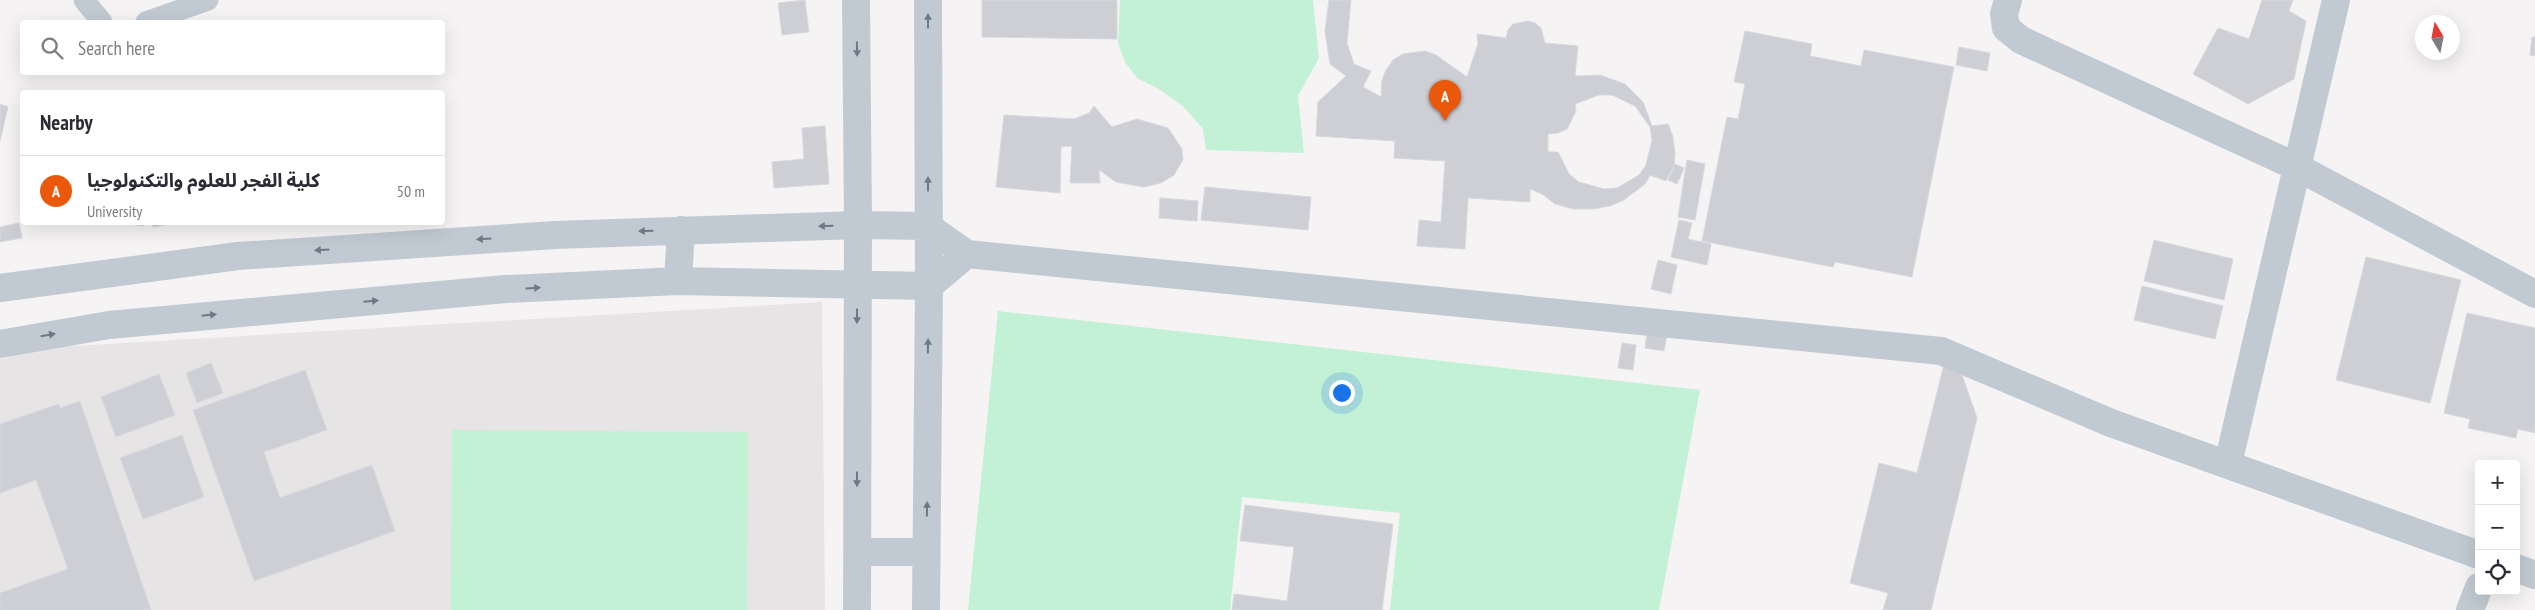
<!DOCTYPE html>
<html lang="en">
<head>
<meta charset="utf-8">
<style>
  body { margin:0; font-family:"PT Sans Narrow","Noto Sans Arabic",sans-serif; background:#f2f2f3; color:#2b2b33 }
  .controls { position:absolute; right:15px; bottom:15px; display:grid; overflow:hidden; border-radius:5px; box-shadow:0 5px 20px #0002 }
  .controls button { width:45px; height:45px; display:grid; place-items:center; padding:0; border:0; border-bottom:1px solid #e1e1e2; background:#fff; color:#2b2b33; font:25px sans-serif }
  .compass { position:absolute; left:2415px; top:15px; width:45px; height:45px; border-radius:50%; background:#fff; box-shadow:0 5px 20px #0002; rotate:350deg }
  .you { position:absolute; left:1341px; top:392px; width:18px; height:18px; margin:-12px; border:4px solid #fff; border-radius:50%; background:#1a73e8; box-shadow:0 0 0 8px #1a73e833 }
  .badge { display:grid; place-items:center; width:32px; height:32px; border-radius:50%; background:#ea580c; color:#fff; font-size:16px; font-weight:700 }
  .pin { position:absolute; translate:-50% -41px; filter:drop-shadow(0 1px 2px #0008) }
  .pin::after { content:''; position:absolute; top:26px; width:18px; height:15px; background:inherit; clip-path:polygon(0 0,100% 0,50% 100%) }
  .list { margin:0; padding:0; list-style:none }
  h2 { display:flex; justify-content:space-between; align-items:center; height:65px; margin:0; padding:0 20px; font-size:21px }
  h2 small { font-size:16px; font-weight:400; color:#7c7c81 }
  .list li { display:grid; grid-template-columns:32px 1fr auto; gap:15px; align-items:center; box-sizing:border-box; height:70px; padding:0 20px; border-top:1px solid #e1e1e2 }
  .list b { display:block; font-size:19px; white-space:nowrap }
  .list p { margin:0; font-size:16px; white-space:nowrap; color:#7c7c81 }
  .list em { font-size:16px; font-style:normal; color:#7c7c81 }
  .icon { flex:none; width:28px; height:28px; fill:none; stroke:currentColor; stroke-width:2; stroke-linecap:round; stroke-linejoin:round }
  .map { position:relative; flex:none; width:2535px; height:610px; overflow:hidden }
  .search { position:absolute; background:#fff; box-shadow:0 5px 20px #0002; left:20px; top:20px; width:425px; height:55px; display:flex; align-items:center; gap:12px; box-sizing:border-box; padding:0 18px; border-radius:5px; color:#7c7c81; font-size:19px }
  .panel { position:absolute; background:#fff; box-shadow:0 5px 20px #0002; left:20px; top:90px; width:425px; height:135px; border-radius:5px }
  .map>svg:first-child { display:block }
  .education { fill:#e6e4e5 }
  .green { fill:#c3f1d5 }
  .building { fill:#cdcfd5; stroke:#d7d9de; fill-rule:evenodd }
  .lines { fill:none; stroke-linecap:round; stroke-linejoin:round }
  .service { stroke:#c1cad2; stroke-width:21 }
  .minor { stroke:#c1cad2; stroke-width:28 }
  .tertiary { stroke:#c1cad2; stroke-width:28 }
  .oneway { fill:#6e7983 }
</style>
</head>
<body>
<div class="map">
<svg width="2535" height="610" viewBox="0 0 2535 610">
  <rect width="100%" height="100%" fill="#f5f3f3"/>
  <!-- education -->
  <path class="education" d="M822,302L825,610H0V359L56,347Z"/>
  <!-- green -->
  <path class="green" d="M1120,0H1313L1319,58L1298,96L1304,153L1206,150L1203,129L1183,106L1159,89L1137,78L1125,62L1118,43Z
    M998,311L1700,390L1659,610H1390L1400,513L1242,497L1230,610H968Z
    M452,430L748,432L747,610H451Z"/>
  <!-- building -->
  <path class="building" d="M805,0L809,32L782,35L778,3Z
    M982,0H1117V39L982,37Z
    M1329,0H1351L1347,43L1354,64L1371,71L1363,87L1381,97L1382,80L1386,70L1393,60L1403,54L1425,51L1436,55L1467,77L1478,44L1477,34L1506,38L1508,30L1513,24L1528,21L1535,23L1541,28L1545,43L1578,46L1575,76L1600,75L1625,84L1643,102L1652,126L1668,124L1673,137L1675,154L1674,165L1666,181L1650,175L1645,184L1624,200L1610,206L1593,209H1574L1555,204L1542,194L1530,189V202L1468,198L1465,249L1417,246L1419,220L1441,222L1445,161L1394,158L1395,141L1316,136L1318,102L1346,76L1330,64L1325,31ZM1599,95H1612L1635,106L1650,127L1652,140L1646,165L1639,175L1617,188L1604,189L1579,182L1569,174L1558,152H1548V134L1558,133L1567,129L1576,111L1575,104Z
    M2262,0H2293L2289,11L2306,21L2294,79L2248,104L2193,74L2218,28L2249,39Z
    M1745,31L1812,44L1810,56L1861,66L1864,50L1954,67L1912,277L1835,262L1833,267L1702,241L1727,117L1738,119L1745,84L1734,82Z
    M2532,37H2535V56L2530,55Z
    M1959,47L1990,53L1987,71L1956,65Z
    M0,104L8,107L0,141Z
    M1094,106L1112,127L1137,119L1168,128L1182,149L1183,160L1174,175L1161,183L1144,187L1116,182L1099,170L1100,183H1070L1072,146L1061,147L1060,193L996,187L1004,115L1074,119L1089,113Z
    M825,126L829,184L774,188L772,162L804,159L802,128Z
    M1687,160L1705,164L1695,220L1678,217Z
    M1675,164L1684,168L1677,184L1668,180Z
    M1205,187L1311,197L1308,230L1201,220Z
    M1160,198L1198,201L1197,221L1159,218Z
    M1679,220L1692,223L1688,239L1711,244L1707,265L1671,257Z
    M120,222H144L143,226Z
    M152,222H182L153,227Z
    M19,223L22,238L0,242V227Z
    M2154,240L2233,259L2224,300L2144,281Z
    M2366,257L2461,280L2430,403L2336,380Z
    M1658,260L1677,265L1671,294L1651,289Z
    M2142,286L2223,306L2215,339L2134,320Z
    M2467,313L2535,328V433L2518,429L2516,438L2468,428L2470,419L2444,413Z
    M1647,332L1667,335L1664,351L1645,348Z
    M1622,343L1636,345L1633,370L1618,368Z
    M211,363L223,393L197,403L186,373Z
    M1944,364L1960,369L1977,418L1931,610H1883L1888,593L1850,583L1879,463L1917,473Z
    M305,370L327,430L264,452L280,498L372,465L395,531L254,581L193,410Z
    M159,374L175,415L116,437L101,397Z
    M80,401L151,610H0V593L68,569L36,480L0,493V424L59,404L60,408Z
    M182,435L204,497L143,519L120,458Z
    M1245,505L1393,524L1382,610H1232L1234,594L1287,601L1294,547L1240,541Z"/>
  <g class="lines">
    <!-- service -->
    <path class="service" d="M84,0L102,22
      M146,22L208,0"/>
    <!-- minor -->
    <path class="minor" d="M2008,0L2004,14L2006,28L2021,40L2297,167L2535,294
      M927,226L967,254L1941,351L2111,423L2479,555
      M929,286L967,254
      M2228,464L2336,0
      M2516,568L2535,575
      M2470,610L2479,587"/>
    <!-- tertiary -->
    <path class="tertiary" d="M856,0L858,225L857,610
      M678,281L681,230
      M0,288L238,256L555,235L858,225L927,226
      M0,344L109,325L506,289L678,281L929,286
      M857,552H926
      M926,610L929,286L928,0"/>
  </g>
  <!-- one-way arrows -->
  <defs><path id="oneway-solid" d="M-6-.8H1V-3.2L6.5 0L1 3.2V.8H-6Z" transform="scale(1.25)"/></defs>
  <g class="oneway">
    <use href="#oneway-solid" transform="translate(928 21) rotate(-90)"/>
    <use href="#oneway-solid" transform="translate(857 49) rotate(89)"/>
    <use href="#oneway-solid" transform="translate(928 184) rotate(-90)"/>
    <use href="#oneway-solid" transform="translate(826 226) rotate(179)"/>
    <use href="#oneway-solid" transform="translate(646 231) rotate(178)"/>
    <use href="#oneway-solid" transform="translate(484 239) rotate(176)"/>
    <use href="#oneway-solid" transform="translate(322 250) rotate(176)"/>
    <use href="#oneway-solid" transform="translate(533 288) rotate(-3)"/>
    <use href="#oneway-solid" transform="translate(371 301) rotate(-5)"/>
    <use href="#oneway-solid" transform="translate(209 315) rotate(-6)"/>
    <use href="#oneway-solid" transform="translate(857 316) rotate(90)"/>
    <use href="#oneway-solid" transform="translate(48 335) rotate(-10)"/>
    <use href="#oneway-solid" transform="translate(928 346) rotate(-89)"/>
    <use href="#oneway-solid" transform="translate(857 479) rotate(90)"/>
    <use href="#oneway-solid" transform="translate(927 509) rotate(-89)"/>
  </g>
</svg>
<div class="controls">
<button>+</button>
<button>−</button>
<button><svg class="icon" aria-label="locate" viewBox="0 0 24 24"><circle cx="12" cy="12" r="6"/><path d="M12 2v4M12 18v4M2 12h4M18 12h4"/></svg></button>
</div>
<svg class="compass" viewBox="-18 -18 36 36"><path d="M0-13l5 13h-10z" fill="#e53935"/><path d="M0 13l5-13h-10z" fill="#7c7c81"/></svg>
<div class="you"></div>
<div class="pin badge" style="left:1445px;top:121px">A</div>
<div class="search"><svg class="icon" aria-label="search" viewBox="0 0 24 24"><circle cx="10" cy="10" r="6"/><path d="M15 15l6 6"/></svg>Search here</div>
<section class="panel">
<h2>Nearby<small></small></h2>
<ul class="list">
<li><span class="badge">A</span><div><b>كلية الفجر للعلوم والتكنولوجيا</b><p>University</p></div><em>50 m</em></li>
</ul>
</section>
</div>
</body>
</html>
